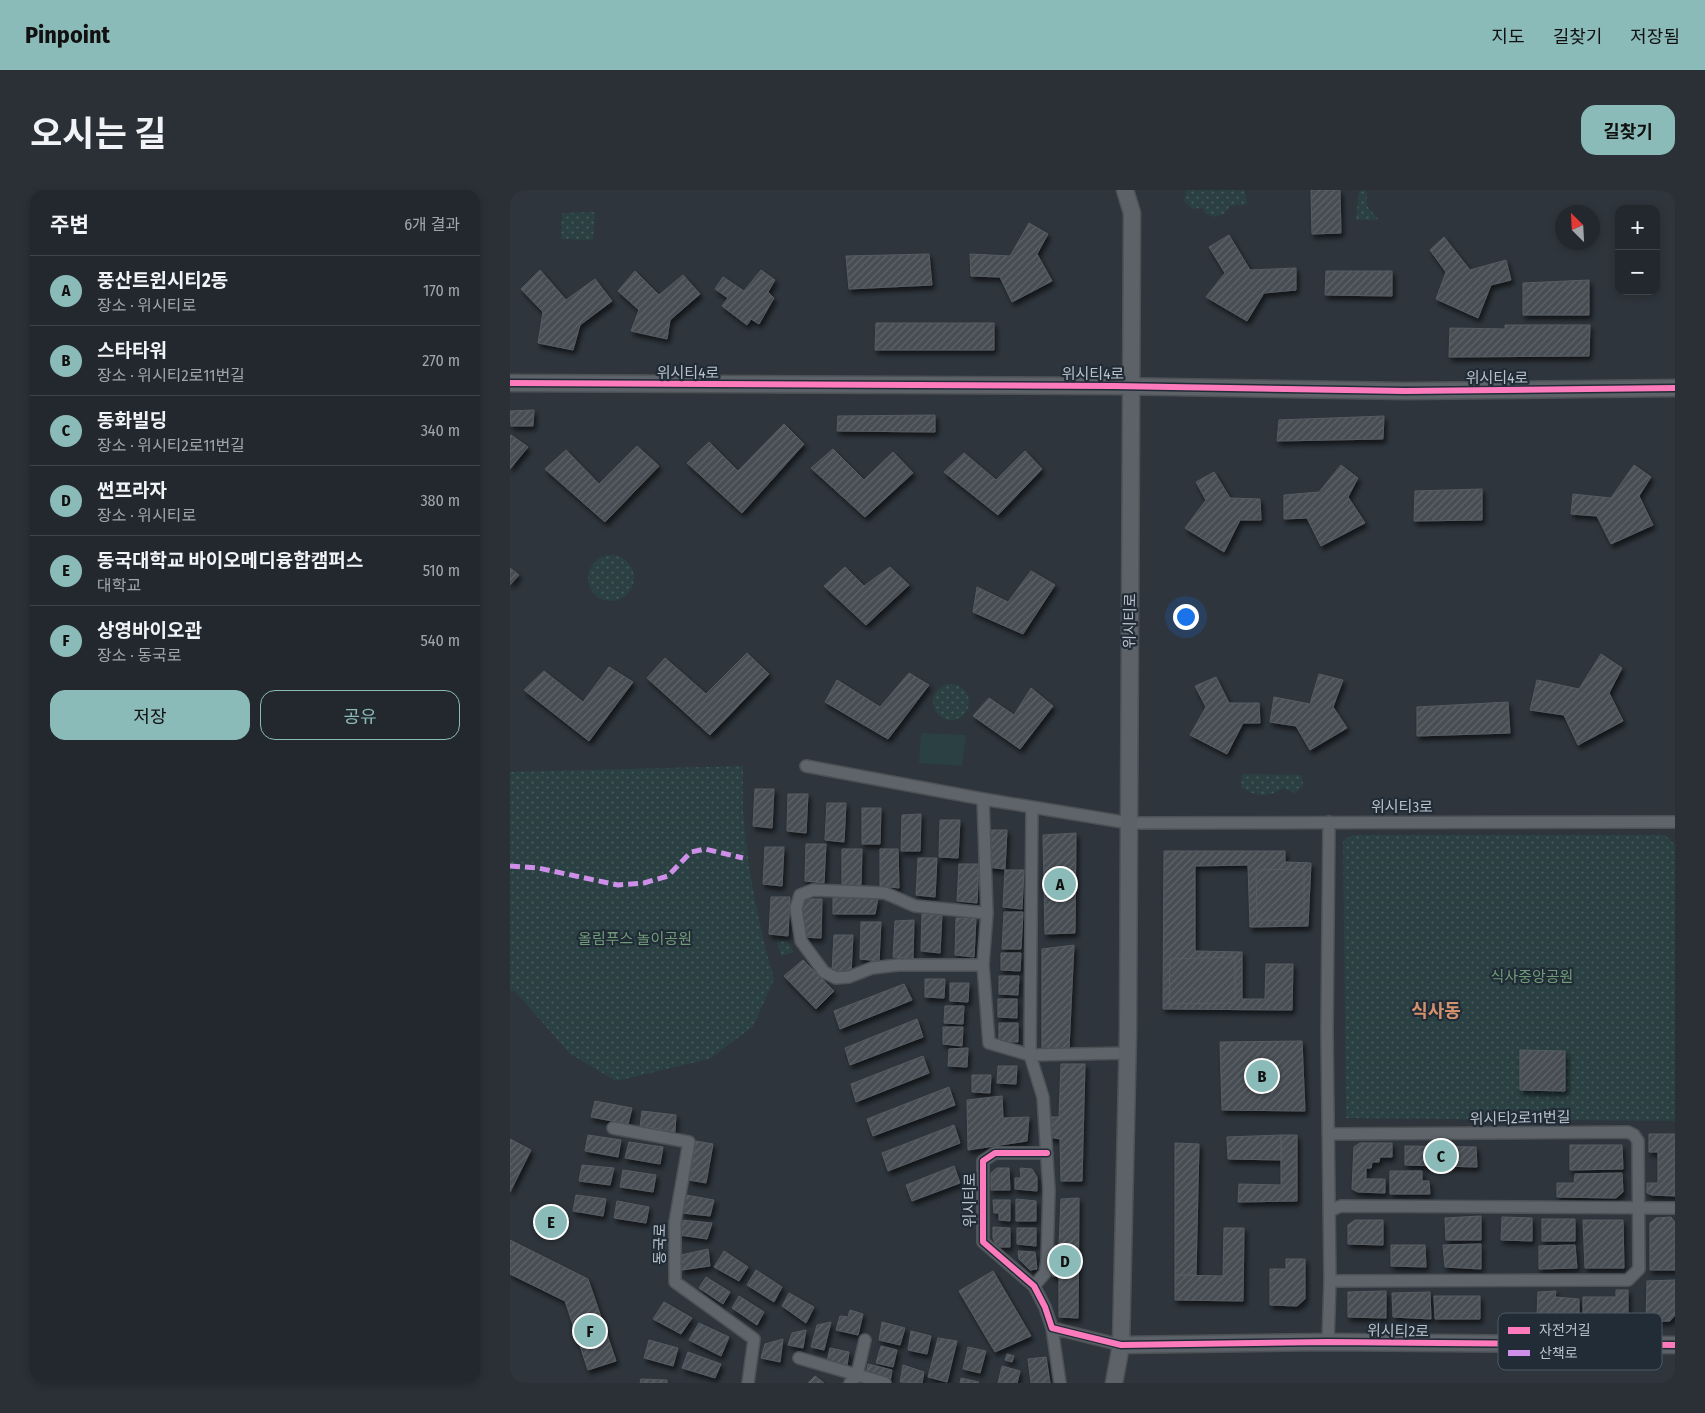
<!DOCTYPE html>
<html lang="ko">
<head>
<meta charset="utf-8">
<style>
  body { margin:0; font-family:"Fira Sans Condensed","Noto Sans KR",sans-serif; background:#2a3035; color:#f1f3f6 }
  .controls { position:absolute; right:15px; top:15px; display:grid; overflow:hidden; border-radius:10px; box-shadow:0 2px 8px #0003 }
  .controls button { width:45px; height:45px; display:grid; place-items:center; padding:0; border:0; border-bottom:1px solid #3f4449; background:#22282d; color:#f1f3f6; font:25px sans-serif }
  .compass { position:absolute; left:1045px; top:15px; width:45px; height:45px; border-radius:50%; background:#22282d; box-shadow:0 2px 8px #0003; rotate:336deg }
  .you { position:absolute; left:675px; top:426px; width:18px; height:18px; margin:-12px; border:4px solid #fff; border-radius:50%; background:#1a73e8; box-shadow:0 0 0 8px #1a73e833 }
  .badge { display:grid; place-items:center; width:32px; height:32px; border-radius:50%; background:#8bbbb9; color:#111; font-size:16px; font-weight:700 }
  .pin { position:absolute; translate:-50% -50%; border:2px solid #fff; box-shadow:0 1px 5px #0006 }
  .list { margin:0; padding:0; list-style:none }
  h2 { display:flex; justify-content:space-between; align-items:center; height:65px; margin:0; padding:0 20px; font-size:21px }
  h2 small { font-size:16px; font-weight:400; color:#a2a6aa }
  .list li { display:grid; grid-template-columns:32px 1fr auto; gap:15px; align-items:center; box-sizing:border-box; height:70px; padding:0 20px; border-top:1px solid #3f4449 }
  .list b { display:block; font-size:19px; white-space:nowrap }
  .list p { margin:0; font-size:16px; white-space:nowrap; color:#a2a6aa }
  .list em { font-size:16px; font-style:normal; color:#a2a6aa }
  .actions { display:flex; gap:10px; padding:15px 20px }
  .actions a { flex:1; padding:11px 0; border:1px solid #8bbbb9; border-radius:15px; text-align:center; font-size:18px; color:#8bbbb9 }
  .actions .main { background:#8bbbb9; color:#111 }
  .map { position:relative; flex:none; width:1165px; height:1193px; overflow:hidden; border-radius:15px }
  header { display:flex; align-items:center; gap:30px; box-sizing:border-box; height:70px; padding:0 25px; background:#8bbbb9; color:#111 }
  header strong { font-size:24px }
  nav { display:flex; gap:28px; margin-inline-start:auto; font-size:18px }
  .intro { display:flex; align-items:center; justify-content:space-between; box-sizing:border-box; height:120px; padding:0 30px }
  h1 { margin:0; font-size:35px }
  .button { padding:12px 22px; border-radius:15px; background:#8bbbb9; color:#111; font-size:18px; font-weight:700 }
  main { display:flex; gap:30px; padding:0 30px }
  aside { flex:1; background:#22282d; border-radius:15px; box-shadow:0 2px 8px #0003 }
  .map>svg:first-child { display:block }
  .park { fill:url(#park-dots) }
  .garden { fill:#2b4042 }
  .building { fill:url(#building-hatch); stroke:#565c63; filter:url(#shadow) }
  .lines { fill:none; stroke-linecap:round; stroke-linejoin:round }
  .street-casing { stroke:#4c5156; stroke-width:14 }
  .secondary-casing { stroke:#4c5156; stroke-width:19 }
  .street { stroke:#5e646a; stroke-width:11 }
  .secondary { stroke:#5d6268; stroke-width:16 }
  .quiet { stroke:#ce8fe9; stroke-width:5; stroke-dasharray:10 5; stroke-linecap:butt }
  .cycleway-casing { stroke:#212c37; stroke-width:9 }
  .cycleway { stroke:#fd7abc; stroke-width:6 }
  .labels { text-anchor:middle; stroke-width:4.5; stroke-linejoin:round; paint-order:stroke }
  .street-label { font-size:15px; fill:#b9c2cc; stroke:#212c37 }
  .park-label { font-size:15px; fill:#719c78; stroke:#212c37 }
  .quarter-label { font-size:18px; font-weight:bold; fill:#d3926d; stroke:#212c37 }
  .key { fill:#212c37; stroke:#4f5964; stroke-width:1 }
  .key-label { font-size:14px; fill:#b9c2cc }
</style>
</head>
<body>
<header>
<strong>Pinpoint</strong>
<nav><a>지도</a><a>길찾기</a><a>저장됨</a></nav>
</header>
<div class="intro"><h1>오시는 길</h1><a class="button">길찾기</a></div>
<main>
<aside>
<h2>주변<small>6개 결과</small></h2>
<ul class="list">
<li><span class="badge">A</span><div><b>풍산트윈시티2동</b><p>장소 · 위시티로</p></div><em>170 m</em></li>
<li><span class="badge">B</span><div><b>스타타워</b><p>장소 · 위시티2로11번길</p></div><em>270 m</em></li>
<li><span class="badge">C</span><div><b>동화빌딩</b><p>장소 · 위시티2로11번길</p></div><em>340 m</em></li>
<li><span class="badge">D</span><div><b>썬프라자</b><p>장소 · 위시티로</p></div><em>380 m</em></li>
<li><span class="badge">E</span><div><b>동국대학교 바이오메디융합캠퍼스</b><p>대학교</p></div><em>510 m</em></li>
<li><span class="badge">F</span><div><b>상영바이오관</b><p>장소 · 동국로</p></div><em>540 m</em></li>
</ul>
<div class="actions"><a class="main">저장</a><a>공유</a></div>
</aside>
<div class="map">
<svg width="1165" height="1193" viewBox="0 0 1165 1193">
  <defs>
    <pattern id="park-dots" width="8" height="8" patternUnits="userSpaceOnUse" patternTransform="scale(1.25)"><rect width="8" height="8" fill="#2b4042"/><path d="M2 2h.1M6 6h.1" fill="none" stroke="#485a5c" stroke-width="1.8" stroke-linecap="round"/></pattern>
    <pattern id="building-hatch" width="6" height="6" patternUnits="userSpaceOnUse" patternTransform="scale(1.25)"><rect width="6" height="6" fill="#474d53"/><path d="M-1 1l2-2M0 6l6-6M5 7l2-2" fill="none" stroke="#5f656b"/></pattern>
    <filter id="shadow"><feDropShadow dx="2.5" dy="4" stdDeviation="2.5" flood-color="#0009"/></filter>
  </defs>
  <rect width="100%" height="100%" fill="#2e353c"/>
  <!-- park -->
  <path class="park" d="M676,0H735L737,14L720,16L714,24L704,27L695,23L693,18L682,19L674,11Z
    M857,0V16L869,30H846L849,1Z
    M85,22L83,50L51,49L52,23Z
    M78 388a23 23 0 1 1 46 0a23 23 0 1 1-46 0Z
    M423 512a18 18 0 1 1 36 0a18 18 0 1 1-36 0Z
    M233,576C233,597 232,620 235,642C240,692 250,741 264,789L243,837L199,869L106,891L59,863L5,801H0V582Z
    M732,584L792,585L793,596L785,603L773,598C759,608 745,607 731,597Z
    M842,645H1155L1165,655V931L836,928L833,651Z
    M278,750L283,762L271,766L267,752Z"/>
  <!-- garden -->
  <path class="garden" d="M411,543L456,545L452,576L409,573Z"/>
  <!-- building -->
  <path class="building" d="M801,0H830L831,43L802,44Z
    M519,33L538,44L527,64L542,91L502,112L490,87L461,86L460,64L500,66Z
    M719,45L740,80L786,78V100L754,103L737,131L696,107L715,83L699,57Z
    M934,47L960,80L996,70L1001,90L981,95L968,128L926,109L936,82L920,60Z
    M419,64L422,95L339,99L336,66Z
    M30,80L56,110L85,89L102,111L70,135L63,160L28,153L33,122L11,99Z
    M251,80L265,90L258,102L264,108L249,134L241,129L237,135L212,116L218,108L205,99L213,87L234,101Z
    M125,81L149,105L173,85L190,104L160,130L157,149L121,141L129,120L108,101Z
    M816,81H882V106L815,105Z
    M1079,90V125H1013V93Z
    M366,133H484V160H365Z
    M995,135H1080L1079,166L939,167L940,138L995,139Z
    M24,220L23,236H1L0,221Z
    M425,225V242L327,241L328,226Z
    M874,226L873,249L767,251L769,230Z
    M274,234L294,254L232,323L177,273L199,252L228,281Z
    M1,245L18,257L0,279V246Z
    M127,256L149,276L95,332L35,279L56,260L89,294Z
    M323,259L354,290L383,262L403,283L355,327L301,278Z
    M515,261L532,279L488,325L434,282L454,263L486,290Z
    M831,275L848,288L838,307L855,333L811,356L797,328L774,329V305L809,302Z
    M1124,275L1141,287L1129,306L1143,335L1101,354L1087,326L1061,324L1063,304L1101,308Z
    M704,282L720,308L750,309L751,330H730L714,362L675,338L696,310L686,292Z
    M972,299V330L904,331L905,301Z
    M335,377L354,396L380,377L399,395L356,435L314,396Z
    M0,378L9,385L0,395Z
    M521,381L545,395L513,444L463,422L467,397L498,412Z
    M237,463L259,484L200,545L137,488L155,468L196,504Z
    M1091,464L1112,478L1099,503L1113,531L1068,555L1054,525L1020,520L1027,490L1069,499Z
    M99,477L123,492L79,551L14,500L34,481L73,512Z
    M399,483L419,495L378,549L315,512L327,490L370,517Z
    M809,484L833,490L823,517L837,538L800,560L786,536L760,532L764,507L800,514Z
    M706,487L719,513H749L750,533H733L717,564L680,545L696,517L685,496Z
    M521,498L543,516L510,559L463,526L479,508L504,525Z
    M998,512L1000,543L907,546V517Z
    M245,599H264L262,638L243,636Z
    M278,604H298L296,643L277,641Z
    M317,613H336L334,652L315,650Z
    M352,618H371L370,654H352Z
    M411,624L410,661H391L392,625Z
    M430,630H450L448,668L429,667Z
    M477,640H497L495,679L476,677Z
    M566,643L565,743L535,744L533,645Z
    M296,654H316L314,693L295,691Z
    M255,657H274L272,696L253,694Z
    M332,659H352L351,696L332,695Z
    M370,659H388L389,698L370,696Z
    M654,661H775V672L801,673L798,736L740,737L738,675L685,676V761L732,762V809H755L756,774H783L782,820L653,819Z
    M408,668H427L425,707L406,705Z
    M449,674H469L467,713L447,711Z
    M794,679V731L747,730L746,680Z
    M495,680H514L512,719L493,717Z
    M261,707H280L278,746L259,744Z
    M323,707L368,708L365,724H323Z
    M293,709H312L311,748L291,747Z
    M494,722H513L511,759H492Z
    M412,724H432L430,763L411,761Z
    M446,728H466L464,767L445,765Z
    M404,730L403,769L383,767L385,731Z
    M351,732H371L369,771L350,769Z
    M324,745H343L341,784L322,782Z
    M564,755L559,859L532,860V759Z
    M491,763H511L510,781L491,780Z
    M725,767V813L659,814L660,769Z
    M293,770L324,801L306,819L274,786Z
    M489,786H509L508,805L489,804Z
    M415,789H435L434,808L415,807Z
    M440,793H459L458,812L440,811Z
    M394,794L402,810L330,839L324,821Z
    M488,809H507V828L488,827Z
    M435,816H454L453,834L434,833Z
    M407,829L413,847L340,875L335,858Z
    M489,833H508V852L489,851Z
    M433,837H453L452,856L433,854Z
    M792,851L795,921L712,920L710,852Z
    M458,858L457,877L438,876L439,859Z
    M1010,860L1055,861V901L1010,900Z
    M413,866L419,883L346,912L341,894Z
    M551,874H575L572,991H551L550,949L539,947L540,927H549Z
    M488,876H507L506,894L487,893Z
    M462,885H481L480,903L462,902Z
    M439,897L445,915L363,946L357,929Z
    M492,906L493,928L519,927L517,951L458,960L457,910Z
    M85,911L122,918L118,934L81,927Z
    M132,921L166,925L165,942L130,936Z
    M444,935L450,953L378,981L372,963Z
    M1139,944H1165V1006L1142,1005L1137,1003V993H1148V962H1139Z
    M78,945L111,950L108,967L75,961Z
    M771,945H787V1011L728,1012L729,994L771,995Z
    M771,945L772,970L718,969L717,947Z
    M0,949L21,960L0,1002Z
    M186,951L203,954L196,993L179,990Z
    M119,952L153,957L150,974L115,968Z
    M665,953L689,954L686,1085H665Z
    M850,953H882V967H870L869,972H862L861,978H856V989H875V1003L848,1002L842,999L844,957Z
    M1060,955H1112L1113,979L1060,980Z
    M895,956L966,957L967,977L895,975Z
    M72,975L104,978L100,995L69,991Z
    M444,976L450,993L402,1011L396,995Z
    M487,978H499L500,1000H481V983Z
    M510,978L522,979L527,987V1001L505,999V988H511Z
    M113,980L146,985L143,1002L110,997Z
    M880,981H912V991H919L920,1004H880Z
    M1112,983L1113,1002L1106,1008L1047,1007V993H1064L1065,984Z
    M66,1005L96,1009L93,1026L63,1021Z
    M176,1005L204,1010L200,1026L172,1023Z
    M569,1008L568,1128L549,1127V1086H542V1055L549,1056L551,1009Z
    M506,1009L526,1011V1031H506Z
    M483,1010H500V1031L489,1030V1023H484Z
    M107,1011L139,1017L136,1033L104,1028Z
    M971,1026V1050H936L935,1028Z
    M992,1027L1022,1028V1051L991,1050Z
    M1161,1027L1165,1032V1080H1140V1033L1146,1028Z
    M1032,1029H1065V1051H1032Z
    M171,1030L202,1033L197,1049L169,1045Z
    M845,1030H873V1055L838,1054V1035Z
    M1073,1030H1113L1114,1078H1075Z
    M483,1037L500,1038V1057H487L483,1048Z
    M507,1038H526V1056L507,1054Z
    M714,1038H734L733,1111L665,1110V1085L713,1086Z
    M0,1050L78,1089L106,1171L78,1180L55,1111L0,1084Z
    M971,1054V1079L935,1077L933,1055Z
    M881,1055H915L916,1077L881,1076Z
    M1065,1055L1067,1078L1029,1079V1056Z
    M198,1059L200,1076L172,1080L171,1065Z
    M214,1061L238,1077L229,1091L204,1077Z
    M508,1061L525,1062L527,1079L520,1080L509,1069Z
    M776,1069H795V1109L787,1116L760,1115V1079H776Z
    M246,1080L272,1097L264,1112L237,1095Z
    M483,1081L521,1146L485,1162L449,1101Z
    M196,1087L220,1102L213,1114L189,1098Z
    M1165,1090V1125L1160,1131L1136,1132L1137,1091Z
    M1106,1100H1118V1131H1098V1127L1073,1126V1107H1106Z
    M876,1101V1128L838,1127V1102Z
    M1046,1101L1045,1107L1069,1109V1127H1027L1028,1102Z
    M920,1102L921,1129L883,1127L882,1103Z
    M279,1103L304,1117L296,1133L272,1116Z
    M229,1106L254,1122L247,1135L222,1118Z
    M924,1106H970V1129H925Z
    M154,1112L182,1128L171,1144L143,1129Z
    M340,1120L353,1124L348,1145L326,1140L330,1126L338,1127Z
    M321,1132L314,1160L301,1157L307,1135Z
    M372,1132L395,1138L390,1155L369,1150Z
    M189,1133L219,1147L211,1166L179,1150Z
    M296,1140L293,1158L278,1155L282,1143Z
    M401,1141L421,1146L417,1164L398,1160Z
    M428,1148L447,1151L437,1192L418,1187Z
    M273,1149L270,1172L251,1168L255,1154Z
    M139,1150L168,1158L163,1176L134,1168Z
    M371,1156L387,1160L383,1177L366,1173Z
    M458,1157L476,1161L470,1183L453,1179Z
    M320,1158L339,1162L337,1176L317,1172Z
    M178,1162L211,1174L205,1188L172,1178Z
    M497,1164L504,1166L502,1172L495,1170Z
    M536,1167L540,1193H521L518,1169Z
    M358,1174L382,1180L380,1192L356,1185Z
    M393,1175L414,1182L412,1193L390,1192Z
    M492,1176L510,1181L507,1193H488Z
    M305,1186L314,1193H298Z
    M451,1188L469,1192L468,1193H450Z
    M131,1189L157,1190V1193H130Z"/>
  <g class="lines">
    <!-- street casing -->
    <g class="street-casing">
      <path id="street" d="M296,576L473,609L619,633L1165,632
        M473,609L477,723L473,775L479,853L520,865L618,863
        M522,617L520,865L533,907L539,1000L537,1071L535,1083L524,1096
        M473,775H388L362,778L339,787L326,788L314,782L291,751L286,718L290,705L303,700L375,703L405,716L477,723
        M103,938L179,952L165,1032V1092L244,1149L238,1193
        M820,944L1118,942L1124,945L1128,951L1129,1079L1118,1090L820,1091
        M537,963H485L473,971V1052L524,1096L535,1117L542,1138L611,1155
        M819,1021L831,1016L1165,1018
        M542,1138L550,1193
        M818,1152L820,1091L817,842L819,632
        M289,1168L375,1193
        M340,1193L347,1185L355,1150"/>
    </g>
    <!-- secondary casing -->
    <g class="secondary-casing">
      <path id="secondary" d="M0,193L604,196L895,201L1165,198
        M611,1155L818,1152L1165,1155
        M604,1193L611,1155L618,842L622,23L615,0"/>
    </g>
    <!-- street -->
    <use href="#street" class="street"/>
    <!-- secondary -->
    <use href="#secondary" class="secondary"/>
    <!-- quiet -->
    <path class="quiet" d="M0,676L28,678L108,695L134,693L158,686L181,662L195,659L233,668"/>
    <!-- cycleway casing -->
    <g class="cycleway-casing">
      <path id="cycleway" d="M0,193L604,196L895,201L1165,198
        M537,963H485L473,971V1052L524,1096L535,1117L542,1138L611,1155L818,1152L1165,1155"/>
    </g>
    <!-- cycleway -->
    <use href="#cycleway" class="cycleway"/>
  </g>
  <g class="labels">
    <!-- street labels -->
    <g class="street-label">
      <text x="178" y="188">위시티4로</text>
      <text x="583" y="189">위시티4로</text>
      <text x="987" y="193">위시티4로</text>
      <text transform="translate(620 431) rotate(-89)" y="5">위시티로</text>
      <text x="892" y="622">위시티3로</text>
      <text transform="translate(1010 928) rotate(-1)" y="5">위시티2로11번길</text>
      <text transform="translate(460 1010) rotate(-90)" y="5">위시티로</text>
      <text transform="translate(150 1054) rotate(-89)" y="5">동국로</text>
      <text transform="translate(888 1141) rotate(1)" y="5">위시티2로</text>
    </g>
    <!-- park labels -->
    <g class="park-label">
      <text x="125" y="754">올림푸스 놀이공원</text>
      <text x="1022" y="792">식사중앙공원</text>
    </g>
    <!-- quarter labels -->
    <g class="quarter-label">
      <text x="926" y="827">식사동</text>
    </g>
  </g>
  <!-- legend -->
  <rect x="988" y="1123" width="164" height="57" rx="8" class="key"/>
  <rect x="998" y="1137" width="22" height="7" fill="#fd7abc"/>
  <rect x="998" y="1160" width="22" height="6" fill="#ce8fe9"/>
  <g class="key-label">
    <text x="1029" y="1145">자전거길</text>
    <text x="1029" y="1168">산책로</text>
  </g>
</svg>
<div class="controls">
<button>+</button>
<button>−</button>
</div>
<svg class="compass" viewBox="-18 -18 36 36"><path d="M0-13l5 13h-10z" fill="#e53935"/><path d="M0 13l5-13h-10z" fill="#a2a6aa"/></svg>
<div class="you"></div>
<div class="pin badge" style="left:550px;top:694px">A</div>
<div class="pin badge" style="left:752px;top:886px">B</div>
<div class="pin badge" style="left:931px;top:966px">C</div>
<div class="pin badge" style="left:555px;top:1071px">D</div>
<div class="pin badge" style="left:41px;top:1032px">E</div>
<div class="pin badge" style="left:80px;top:1141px">F</div>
</div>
</main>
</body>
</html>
